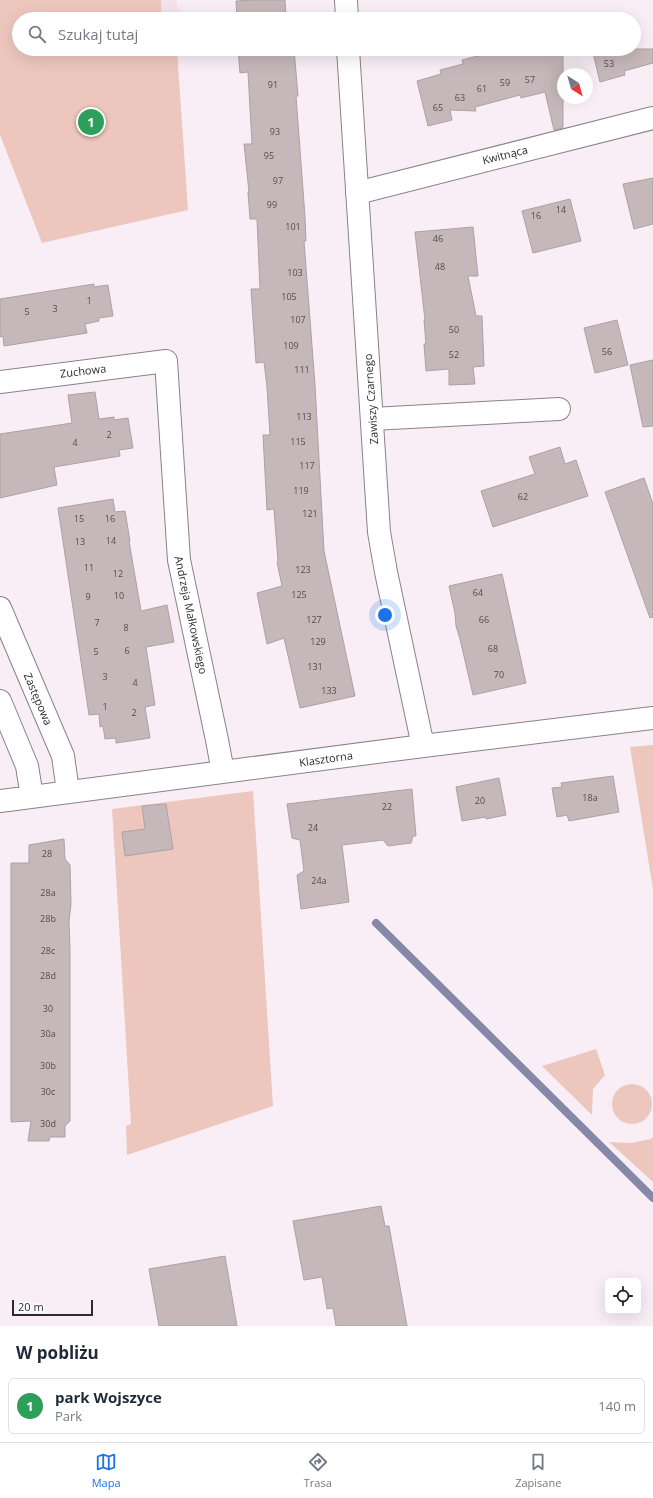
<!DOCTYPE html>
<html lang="pl">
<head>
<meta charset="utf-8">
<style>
  body { margin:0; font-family:"Open Sans",sans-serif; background:#f2f2f3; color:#1f2937 }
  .controls { position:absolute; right:12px; bottom:12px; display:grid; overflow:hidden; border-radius:6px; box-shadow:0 4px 16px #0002 }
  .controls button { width:36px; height:36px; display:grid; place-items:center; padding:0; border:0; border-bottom:1px solid #e0e1e3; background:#fff; color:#1f2937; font:20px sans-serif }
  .compass { position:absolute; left:557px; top:68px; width:36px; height:36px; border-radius:50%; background:#fff; box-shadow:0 4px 16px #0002; rotate:143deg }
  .scale { position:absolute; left:12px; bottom:10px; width:81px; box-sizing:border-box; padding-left:4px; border:2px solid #2e2a2d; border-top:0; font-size:11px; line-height:14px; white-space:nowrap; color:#2e2a2d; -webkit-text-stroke:3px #fff; paint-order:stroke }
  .you { position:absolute; left:385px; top:615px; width:14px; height:14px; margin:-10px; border:3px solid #fff; border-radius:50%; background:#1a73e8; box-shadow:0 0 0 6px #1a73e833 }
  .badge { display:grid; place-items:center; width:26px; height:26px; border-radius:50%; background:#1a73e8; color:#fff; font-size:13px; font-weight:700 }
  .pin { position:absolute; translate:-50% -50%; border:2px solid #fff; box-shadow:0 1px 4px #0006 }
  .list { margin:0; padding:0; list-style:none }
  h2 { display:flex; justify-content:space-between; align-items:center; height:52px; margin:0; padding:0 16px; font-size:17px }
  h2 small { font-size:13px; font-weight:400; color:#747a83 }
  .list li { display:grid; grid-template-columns:26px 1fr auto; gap:12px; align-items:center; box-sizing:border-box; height:56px; margin:0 8px 8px; padding:0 8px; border:1px solid #e0e1e3; border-radius:6px }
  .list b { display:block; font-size:15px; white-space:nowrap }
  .list p { margin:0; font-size:13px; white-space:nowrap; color:#747a83 }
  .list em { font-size:13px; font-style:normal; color:#747a83 }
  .icon { flex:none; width:22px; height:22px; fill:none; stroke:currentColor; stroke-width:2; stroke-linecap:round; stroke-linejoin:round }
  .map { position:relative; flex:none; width:653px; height:1326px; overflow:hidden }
  .search { position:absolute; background:#fff; box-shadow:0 4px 16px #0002; left:12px; right:12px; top:12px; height:44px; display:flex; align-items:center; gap:10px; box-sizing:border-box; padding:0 14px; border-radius:22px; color:#747a83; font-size:15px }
  .sheet { height:116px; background:#fff }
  nav { display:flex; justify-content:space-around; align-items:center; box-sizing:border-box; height:56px; border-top:1px solid #e0e1e3; background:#fff; font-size:11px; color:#747a83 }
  nav a { display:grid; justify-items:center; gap:2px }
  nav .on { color:#1a73e8 }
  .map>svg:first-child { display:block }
  .built { fill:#f4e2ef }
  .green { fill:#edc7be }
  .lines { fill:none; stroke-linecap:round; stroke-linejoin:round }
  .stream { stroke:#8688aa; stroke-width:8 }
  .building { fill:#c5b7ba; stroke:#aea1a3 }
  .minor-casing { stroke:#8b8188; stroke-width:24 }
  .minor { stroke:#fff; stroke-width:22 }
  .labels { text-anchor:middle; stroke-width:3; stroke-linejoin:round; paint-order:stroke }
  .number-label { font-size:9px; fill:#544d50 }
  .street-label { font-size:11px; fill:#2e2a2d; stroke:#fff }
</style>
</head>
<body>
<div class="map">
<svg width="653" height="1326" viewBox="0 0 653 1326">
  <rect width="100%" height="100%" fill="#f9eef6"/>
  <!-- built -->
  <path class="built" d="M161,0H176L178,9H182L183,19H162Z"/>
  <!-- green -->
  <path class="green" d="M0,0H161L162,19H19V49H165V50H177L188,210L42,243L0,135Z
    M653,745V889L630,747Z
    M253,791L273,1106L127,1155L126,1126L131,1124L112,809Z
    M596,1049L605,1075L593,1089L592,1115L542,1066Z
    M612 1104a20 20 0 1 1 40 0a20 20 0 1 1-40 0Z
    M653,1137V1182L609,1142L631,1143L651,1139Z"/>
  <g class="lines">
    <!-- stream -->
    <path class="stream" d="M376,923L653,1198"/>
  </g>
  <!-- building -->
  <path class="building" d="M254,0H285L286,19H237L236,1Z
    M238,49H294L298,96H296L305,217L306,241H304L315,385L324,551L355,696L300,708L284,638L267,644L257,593L282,586L277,562L278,561L274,509L267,510L263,435H270L267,387L264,362L256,363L251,289H260L257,219H250L248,192H249L244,144H252L248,72L240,73Z
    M505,49H563V128L554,130L545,92L521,98L520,95L475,107L476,111L450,110L452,120L428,126L417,81L441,74L440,70L463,64L462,60Z
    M592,49H653V63L624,71L625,75L600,82Z
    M653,178V224L634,229L623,184Z
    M570,199L581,241L533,253L522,211Z
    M473,227L478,276H468L476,316H482L484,366L473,367L475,384L449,385V369L426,371L424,344H426L424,320H425L415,232Z
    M94,284V287L108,285L113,316L99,318V321L85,324L87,333L4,346L3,336L0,337V299Z
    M617,320L628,365L595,373L584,328Z
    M653,360V426L643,427L630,365Z
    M95,392L99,419L114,417V420L128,418L133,448L119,450L120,456L54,467L57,485L0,498V434L72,423L68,395Z
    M560,447L565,464L576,460L588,496L493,527L481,491L535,474L529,457Z
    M644,478L653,504V617L650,618L605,492Z
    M113,499L115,512L125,511L130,541H129L141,611L167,605L174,642L146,647L155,705L145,707L150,738L116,743V738L105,739L103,726L100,727L99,714L89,715L58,508Z
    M502,574L526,683L473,695L460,639L456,626L455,613L449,586Z
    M613,776L619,812L569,821L567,815L557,817L552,788L562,787L561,783Z
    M499,778L506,815L486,819L485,817L462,821L456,787Z
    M412,789L416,836H413L411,843L388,846L383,840L342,845L349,902L301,909L297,875L304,871L300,840L292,838L287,804Z
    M166,804L173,849L125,856L122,832L145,829L142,806Z
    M64,839L65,859L70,865L71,904L69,921L70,950V1121L65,1126V1137H50L49,1141H28L31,1121L11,1122V863H29V845Z
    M381,1206L385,1226H389L407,1326H336L333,1308L327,1309L322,1277L304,1280L293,1221Z
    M225,1256L237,1326H159L149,1269Z"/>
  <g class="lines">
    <!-- minor casing -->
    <g class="minor-casing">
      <path id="minor" d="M346,0L347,19
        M348,49L379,532L386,572L423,746
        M357,193L653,118
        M0,382L166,361L179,560L217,740L223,772
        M372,419L559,409
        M0,608L63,756L68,791
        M0,701L27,766L32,797
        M0,801L423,746L653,718"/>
    </g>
    <!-- minor -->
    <use href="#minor" class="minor"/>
  </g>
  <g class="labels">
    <!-- number labels -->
    <g class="number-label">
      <text x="609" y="67">53</text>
      <text x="530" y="83">57</text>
      <text x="505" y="86">59</text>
      <text x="273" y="88">91</text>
      <text x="482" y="92">61</text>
      <text x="460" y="101">63</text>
      <text x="438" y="111">65</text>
      <text x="275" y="135">93</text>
      <text x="269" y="159">95</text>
      <text x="278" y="184">97</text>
      <text x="272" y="208">99</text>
      <text x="561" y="213">14</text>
      <text x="536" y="219">16</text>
      <text x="293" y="230">101</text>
      <text x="438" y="242">46</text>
      <text x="440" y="270">48</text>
      <text x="295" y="276">103</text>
      <text x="289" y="300">105</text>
      <text x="89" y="304">1</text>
      <text x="55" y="312">3</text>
      <text x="27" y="315">5</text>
      <text x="298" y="323">107</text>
      <text x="454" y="333">50</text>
      <text x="291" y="349">109</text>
      <text x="607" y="355">56</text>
      <text x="454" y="358">52</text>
      <text x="302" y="373">111</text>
      <text x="304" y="420">113</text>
      <text x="109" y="438">2</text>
      <text x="298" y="445">115</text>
      <text x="75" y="446">4</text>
      <text x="307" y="469">117</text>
      <text x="301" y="494">119</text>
      <text x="523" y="500">62</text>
      <text x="310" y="517">121</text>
      <text x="79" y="522">15</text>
      <text x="110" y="522">16</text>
      <text x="111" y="544">14</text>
      <text x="80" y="545">13</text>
      <text x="89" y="571">11</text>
      <text x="303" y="573">123</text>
      <text x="118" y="577">12</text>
      <text x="478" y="596">64</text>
      <text x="299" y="598">125</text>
      <text x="119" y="599">10</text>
      <text x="88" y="600">9</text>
      <text x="314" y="623">127</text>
      <text x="484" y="623">66</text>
      <text x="97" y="626">7</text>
      <text x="126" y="631">8</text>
      <text x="318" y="645">129</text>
      <text x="493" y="652">68</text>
      <text x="127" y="654">6</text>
      <text x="96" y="655">5</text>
      <text x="315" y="670">131</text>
      <text x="499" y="678">70</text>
      <text x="105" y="680">3</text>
      <text x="135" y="686">4</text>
      <text x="329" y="694">133</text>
      <text x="105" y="710">1</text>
      <text x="134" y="716">2</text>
      <text x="590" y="801">18a</text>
      <text x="480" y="804">20</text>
      <text x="387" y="810">22</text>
      <text x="313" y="831">24</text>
      <text x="47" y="857">28</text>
      <text x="319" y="884">24a</text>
      <text x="48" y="896">28a</text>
      <text x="48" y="922">28b</text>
      <text x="48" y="954">28c</text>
      <text x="48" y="979">28d</text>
      <text x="48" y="1012">30</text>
      <text x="48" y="1037">30a</text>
      <text x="48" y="1069">30b</text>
      <text x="48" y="1095">30c</text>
      <text x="48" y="1127">30d</text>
    </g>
    <!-- street labels -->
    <g class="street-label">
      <text transform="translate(505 155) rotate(-14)" y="4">Kwitnąca</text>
      <text transform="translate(83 371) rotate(-7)" y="4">Zuchowa</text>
      <text transform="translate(371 399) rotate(-94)" y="4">Zawiszy Czarnego</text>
      <text transform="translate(191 615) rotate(78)" y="4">Andrzeja Małkowskiego</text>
      <text transform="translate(38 699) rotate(67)" y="4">Zastępowa</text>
      <text transform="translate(326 759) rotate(-8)" y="4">Klasztorna</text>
    </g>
  </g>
</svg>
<div class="controls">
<button><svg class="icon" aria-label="locate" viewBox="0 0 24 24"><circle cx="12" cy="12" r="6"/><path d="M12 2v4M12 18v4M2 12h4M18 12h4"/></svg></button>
</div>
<svg class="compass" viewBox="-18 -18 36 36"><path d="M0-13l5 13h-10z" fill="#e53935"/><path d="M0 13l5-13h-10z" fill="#747a83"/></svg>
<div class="scale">20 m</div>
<div class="you"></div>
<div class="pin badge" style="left:91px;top:122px;background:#2e9e5b">1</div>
<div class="search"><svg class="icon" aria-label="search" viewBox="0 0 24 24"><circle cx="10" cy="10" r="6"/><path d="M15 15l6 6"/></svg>Szukaj tutaj</div>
</div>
<section class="sheet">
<h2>W pobliżu<small></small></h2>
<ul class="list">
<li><span class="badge" style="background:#2e9e5b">1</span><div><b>park Wojszyce</b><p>Park</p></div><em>140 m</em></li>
</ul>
</section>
<nav>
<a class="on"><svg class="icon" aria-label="map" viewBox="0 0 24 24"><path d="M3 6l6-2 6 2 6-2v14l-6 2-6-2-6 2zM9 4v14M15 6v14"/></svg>Mapa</a>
<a><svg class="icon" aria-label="directions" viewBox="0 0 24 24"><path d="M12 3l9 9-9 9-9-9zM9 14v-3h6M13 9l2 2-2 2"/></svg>Trasa</a>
<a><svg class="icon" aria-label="saved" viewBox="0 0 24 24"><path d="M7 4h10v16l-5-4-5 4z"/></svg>Zapisane</a>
</nav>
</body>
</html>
